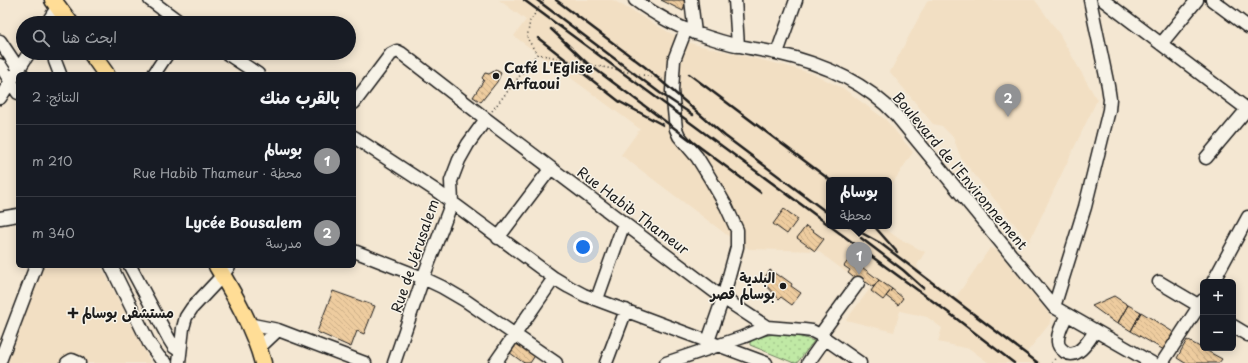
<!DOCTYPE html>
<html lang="ar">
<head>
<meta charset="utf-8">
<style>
  body { margin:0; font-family:"Playpen Sans","Playpen Sans Arabic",sans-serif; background:#242831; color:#f1f3f6; direction:rtl }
  .controls { position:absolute; right:12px; bottom:12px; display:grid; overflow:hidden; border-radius:6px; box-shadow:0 2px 10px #0003 }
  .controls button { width:36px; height:36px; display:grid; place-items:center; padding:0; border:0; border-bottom:1px solid #363941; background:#171b24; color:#f1f3f6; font:20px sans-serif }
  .you { position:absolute; left:583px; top:247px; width:14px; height:14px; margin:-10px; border:3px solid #fff; border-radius:50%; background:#1a73e8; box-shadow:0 0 0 6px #1a73e833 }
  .badge { display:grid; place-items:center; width:26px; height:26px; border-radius:50%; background:#919294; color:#fff; font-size:13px; font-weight:700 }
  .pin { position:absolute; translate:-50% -33px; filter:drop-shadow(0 1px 2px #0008) }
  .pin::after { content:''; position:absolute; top:21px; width:14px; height:12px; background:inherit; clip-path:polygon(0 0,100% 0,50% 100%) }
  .popup { position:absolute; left:826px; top:177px; width:66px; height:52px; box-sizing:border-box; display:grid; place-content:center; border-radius:6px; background:#171b24; filter:drop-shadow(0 1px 3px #0005); font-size:13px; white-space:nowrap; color:#9ea1a6 }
  .popup b { font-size:15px; color:#f1f3f6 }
  .popup::after { content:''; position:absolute; left:50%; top:100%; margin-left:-8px; border:8px solid transparent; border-top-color:#171b24 }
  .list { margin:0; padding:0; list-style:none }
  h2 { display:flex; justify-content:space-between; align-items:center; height:52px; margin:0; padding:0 16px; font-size:17px }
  h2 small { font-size:13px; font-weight:400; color:#9ea1a6 }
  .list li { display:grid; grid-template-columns:26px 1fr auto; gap:12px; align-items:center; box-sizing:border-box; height:72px; padding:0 16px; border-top:1px solid #363941 }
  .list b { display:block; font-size:15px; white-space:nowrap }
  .list p { margin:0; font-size:13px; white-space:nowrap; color:#9ea1a6 }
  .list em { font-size:13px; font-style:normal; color:#9ea1a6 }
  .icon { flex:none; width:22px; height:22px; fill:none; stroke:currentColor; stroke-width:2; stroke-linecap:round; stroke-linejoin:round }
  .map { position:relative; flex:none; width:1248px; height:363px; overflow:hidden; direction:ltr }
  .search { position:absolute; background:#171b24; box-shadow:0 2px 10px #0003; left:16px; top:16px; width:340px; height:44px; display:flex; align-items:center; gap:10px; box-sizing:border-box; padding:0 14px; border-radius:22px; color:#9ea1a6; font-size:15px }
  .panel { position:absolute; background:#171b24; box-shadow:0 2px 10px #0003; left:16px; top:72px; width:340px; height:196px; border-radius:6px; direction:rtl }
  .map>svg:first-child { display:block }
  .built { fill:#f2dfc3 }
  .grass { fill:url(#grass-dots); stroke:#6e8260 }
  .building { fill:url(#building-back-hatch); stroke:#1c1c1c }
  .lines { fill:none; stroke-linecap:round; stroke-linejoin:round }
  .minor-casing { stroke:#1c1c1c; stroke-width:15 }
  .major-casing { stroke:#1c1c1c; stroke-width:19 }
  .path { stroke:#1c1c1c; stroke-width:1.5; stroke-dasharray:1 3; stroke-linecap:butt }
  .minor { stroke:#f7f3e8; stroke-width:12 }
  .major { stroke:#ffdd96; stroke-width:16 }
  .rail { stroke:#1c1c1c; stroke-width:2.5 }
  .poi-dot { fill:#1c1c1c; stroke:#f7f3e8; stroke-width:1.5 }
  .labels { text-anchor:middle; stroke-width:3; stroke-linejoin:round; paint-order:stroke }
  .poi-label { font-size:14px; font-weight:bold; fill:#1c1c1c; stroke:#f7f3e8; text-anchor:start }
  .street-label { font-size:14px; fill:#1c1c1c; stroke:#f7f3e8 }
</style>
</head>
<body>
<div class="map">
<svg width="1248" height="363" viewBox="0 0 1248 363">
  <defs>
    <pattern id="grass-dots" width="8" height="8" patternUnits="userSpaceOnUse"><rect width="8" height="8" fill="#c0e9a5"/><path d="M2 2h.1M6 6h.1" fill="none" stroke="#a4c78d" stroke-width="1.8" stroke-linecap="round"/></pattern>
    <pattern id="building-back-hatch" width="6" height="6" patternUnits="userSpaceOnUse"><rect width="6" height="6" fill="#eecc9f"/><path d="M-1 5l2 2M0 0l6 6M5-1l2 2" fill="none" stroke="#ccaf88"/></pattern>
  </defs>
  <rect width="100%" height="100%" fill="#f4e7d2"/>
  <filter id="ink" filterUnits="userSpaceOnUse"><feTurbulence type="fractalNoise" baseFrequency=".025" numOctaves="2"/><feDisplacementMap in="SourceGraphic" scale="8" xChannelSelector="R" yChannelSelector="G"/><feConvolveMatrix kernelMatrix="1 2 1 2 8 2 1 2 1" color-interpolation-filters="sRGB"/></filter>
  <g filter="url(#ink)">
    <!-- built -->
    <path class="built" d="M499,0H613L670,33L693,44L779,64L814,74L844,89L886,120L913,152L889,189V180H829V226H881L898,238L925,252L917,265L920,272L956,297L990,248L996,249L1051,316V322L1027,352L1041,363H989L970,349L938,342L942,328L927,317L900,311L894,332L846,320L872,286L866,282L863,285L818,251L749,249L733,237L731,238L621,155L640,129L514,36L526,20Z
      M928,0H1035L1060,35L1097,100L1029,242L961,158L953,137L942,126L933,124L890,72Z
      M40,266H101L151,363H0Z"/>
    <!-- grass -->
    <path class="grass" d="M774,334L795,335L814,341L797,363H794L750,345V339Z"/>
    <!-- building -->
    <path class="building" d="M661,0H684L685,3L683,11Z
      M496,70L501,73L497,82L481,102L473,97L484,80L482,78L485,73L489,74Z
      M784,209L798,219L787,234L773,224Z
      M806,226L824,239L815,251L797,238Z
      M850,258L879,280L873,287L866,282L863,285L848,273L850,270L844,266Z
      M770,270L780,277L781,276L792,284L791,286L801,293L792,305L781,297L779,299L762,281Z
      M879,280L892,289L883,300L871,291Z
      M892,289L903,298L898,305L886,296Z
      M333,291L375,306L364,334L357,331L351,347L317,332Z
      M1114,296L1128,305L1117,324L1092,306Z
      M1128,305L1141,312L1131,331L1118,323Z
      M1141,312L1173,332L1164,350L1131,331Z
      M513,340L536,354L530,363H524L506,350Z
      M1187,340L1222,359L1219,363H1185L1177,358Z"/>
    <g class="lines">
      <!-- minor casing -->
      <g class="minor-casing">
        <path id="minor" d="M150,0L181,23
          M635,0C653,13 675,26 696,33C710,38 726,43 740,46C752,49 764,50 776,53C821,63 865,82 896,115L1054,307L1152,363
          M691,0L695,33
          M735,0L738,46
          M1103,0L1247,109
          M1212,0L1248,27
          M47,23L58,6
          M686,29L674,60L672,91L676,129L679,136L697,157L710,178L726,206L737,230V247L723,298L708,341
          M0,41L22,74
          M1161,44L1197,0
          M54,53L55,61L60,74
          M226,53L258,74
          M777,53L796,0
          M0,65L18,93
          M154,74L168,53
          M0,98L29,53
          M354,103L391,54L397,51L401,53L486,119L723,298L767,327L804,330L812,331L820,335L860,363
          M354,137L438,192L554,278L569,287L584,295L766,363
          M1206,158L1248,108
          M0,218L18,215
          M498,238L551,168
          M354,251L423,278L442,287L466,301L556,363
          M111,266L149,343L159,357L166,363
          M130,266L169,339L174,347L180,351
          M1159,282L1203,308
          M1213,282L1248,217
          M597,299L624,223
          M1054,307L1085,207L1109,110L1110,99L1108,86L1090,0
          M1067,315C1063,323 1057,333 1058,342C1058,346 1061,349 1065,352C1078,360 1089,340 1095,331
          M248,324L278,330L365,363
          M1233,326L1248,335
          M820,335L858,283
          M259,348L278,330
          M0,361L36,266
          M67,363L72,360L79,363
          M179,363L183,328L186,317L192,308L223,275L229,266
          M394,363L423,278L452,202L451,181L459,160L468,144L486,119
          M495,363L554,278
          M606,363L626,310
          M666,363L743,337L767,327
          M808,363L825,339
          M1162,363L1203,300"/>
      </g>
      <!-- major casing -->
      <g class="major-casing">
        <path id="major" d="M53,0L70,23
          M91,53L106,74
          M217,266C235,296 254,329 263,363"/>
      </g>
      <!-- path -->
      <path class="path" d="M537,54L663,79
        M492,111L537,54L527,38L530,21L544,0
        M1052,363L1056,357"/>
      <!-- minor -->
      <use href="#minor" class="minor"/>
      <!-- major -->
      <use href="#major" class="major"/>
      <!-- rail -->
      <path class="rail" d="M524,0L829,225
        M537,0L660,93L693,115
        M556,0L645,67L725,136L829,214
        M551,29L587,63L760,192
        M538,38L620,102L663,125
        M689,74L830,180
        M830,226L949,313L1014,363
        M849,226L880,243L1038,363
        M874,226L897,252
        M861,238L903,270L923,288"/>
    </g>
  </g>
  <!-- markers -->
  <g class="poi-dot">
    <circle cx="496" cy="76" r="4"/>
    <circle cx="783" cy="286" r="4"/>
    <path d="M71 307h4v4h4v4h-4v4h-4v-4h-4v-4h4z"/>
  </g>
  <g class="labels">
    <!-- poi labels -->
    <g class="poi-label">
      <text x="504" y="73">Café L'Eglise<tspan x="504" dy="16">Arfaoui</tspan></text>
      <text x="775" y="283" text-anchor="end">البلدية<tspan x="775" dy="16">بوسالم قصر</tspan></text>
      <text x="82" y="318">مستشفى بوسالم</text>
    </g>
    <!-- street labels -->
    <g class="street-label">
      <text transform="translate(960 171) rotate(50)" y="5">Boulevard de l'Environnement</text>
      <text transform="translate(633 211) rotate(37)" y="5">Rue Habib Thameur</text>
      <text transform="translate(415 256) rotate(-71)" y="5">Rue de Jérusalem</text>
    </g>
  </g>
</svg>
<div class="controls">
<button>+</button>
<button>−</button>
</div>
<div class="you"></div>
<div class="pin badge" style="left:859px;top:275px">1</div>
<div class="popup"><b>بوسالم</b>محطة</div>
<div class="pin badge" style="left:1008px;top:117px">2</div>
<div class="search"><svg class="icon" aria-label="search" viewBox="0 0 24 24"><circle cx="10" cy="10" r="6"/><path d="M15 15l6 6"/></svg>ابحث هنا</div>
<section class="panel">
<h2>بالقرب منك<small>النتائج: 2</small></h2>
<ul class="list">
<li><span class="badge">1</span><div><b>بوسالم</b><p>محطة · Rue Habib Thameur</p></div><em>210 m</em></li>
<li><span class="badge">2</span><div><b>Lycée Bousalem</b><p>مدرسة</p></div><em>340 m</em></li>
</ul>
</section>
</div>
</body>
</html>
